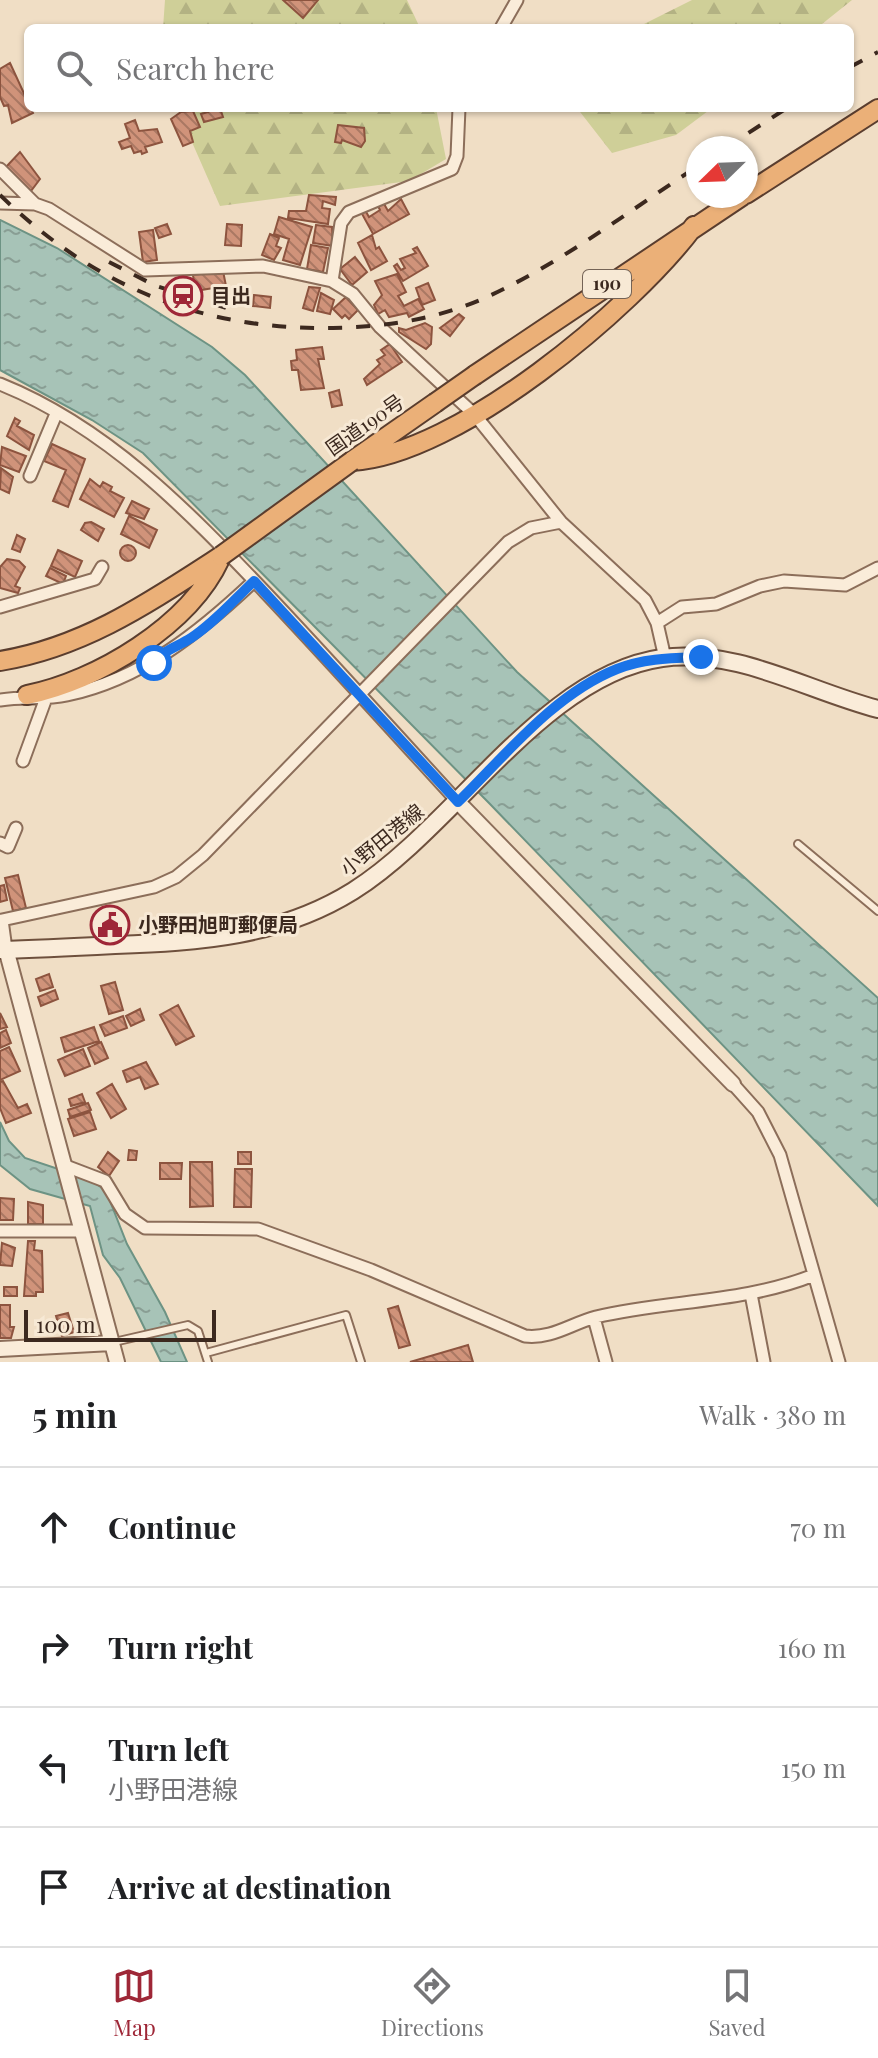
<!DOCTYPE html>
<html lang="en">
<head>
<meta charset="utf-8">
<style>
  body { margin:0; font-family:"Playfair Display","Noto Sans JP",serif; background:#f6f6f6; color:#202124 }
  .compass { position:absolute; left:686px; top:136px; width:72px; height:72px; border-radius:50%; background:#fff; box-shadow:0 2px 6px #0004; rotate:247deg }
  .scale { position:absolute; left:24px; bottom:20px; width:192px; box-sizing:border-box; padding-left:8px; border:4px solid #3c291f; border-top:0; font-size:22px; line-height:28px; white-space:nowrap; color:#3c291f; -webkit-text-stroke:6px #f7e9d5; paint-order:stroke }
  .stop { position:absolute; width:24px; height:24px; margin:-18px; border:6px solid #1a73e8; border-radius:50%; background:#fff }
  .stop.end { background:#1a73e8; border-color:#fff; box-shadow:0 2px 8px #0008 }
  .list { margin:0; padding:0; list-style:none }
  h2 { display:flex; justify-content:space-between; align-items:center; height:104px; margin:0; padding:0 32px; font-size:34px }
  h2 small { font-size:26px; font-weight:400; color:#757577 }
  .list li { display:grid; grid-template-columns:52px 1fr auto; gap:24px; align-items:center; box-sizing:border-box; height:120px; padding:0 32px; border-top:2px solid #e0e0e0 }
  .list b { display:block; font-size:30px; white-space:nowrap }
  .list p { margin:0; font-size:26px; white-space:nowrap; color:#757577 }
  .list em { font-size:26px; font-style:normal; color:#757577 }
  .icon { flex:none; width:44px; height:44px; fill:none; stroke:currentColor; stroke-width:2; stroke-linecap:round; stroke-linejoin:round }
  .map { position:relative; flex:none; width:878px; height:1362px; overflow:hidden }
  .search { position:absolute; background:#fff; box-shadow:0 2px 6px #0004; left:24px; right:24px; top:24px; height:88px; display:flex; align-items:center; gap:20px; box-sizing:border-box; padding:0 28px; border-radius:12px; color:#757577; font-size:30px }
  .sheet { height:584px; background:#fff }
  nav { display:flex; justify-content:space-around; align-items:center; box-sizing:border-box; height:112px; border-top:2px solid #e0e0e0; background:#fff; font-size:22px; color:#757577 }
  nav a { display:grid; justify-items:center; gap:4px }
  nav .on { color:#9e2737 }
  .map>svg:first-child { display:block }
  .forest { fill:url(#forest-firs) }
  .water { fill:url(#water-ripples); stroke:#6d9384; stroke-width:2 }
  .building { fill:url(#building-back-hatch); stroke:#8d543f; stroke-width:2 }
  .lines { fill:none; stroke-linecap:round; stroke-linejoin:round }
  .service-casing { stroke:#8c6e5a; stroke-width:10 }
  .minor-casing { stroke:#8c6e5a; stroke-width:15 }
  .tertiary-casing { stroke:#8c6e5a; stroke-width:18 }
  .secondary-casing { stroke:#6e503d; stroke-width:20 }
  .trunk-casing { stroke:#5a3d2e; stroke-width:22 }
  .service { stroke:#faecd9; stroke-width:6 }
  .minor { stroke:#faecd9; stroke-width:11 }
  .tertiary { stroke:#faecd9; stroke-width:14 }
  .secondary { stroke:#faecd9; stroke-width:16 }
  .trunk { stroke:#ebb078; stroke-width:18 }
  .rail { stroke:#3c291f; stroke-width:4; stroke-dasharray:14 14; stroke-linecap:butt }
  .trunk-bridge-casing { stroke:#5a3d2e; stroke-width:22; stroke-linecap:butt }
  .trunk-bridge { stroke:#ebb078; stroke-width:18 }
  .route { stroke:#1a73e8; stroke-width:10 }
  .labels { text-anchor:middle; stroke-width:6; stroke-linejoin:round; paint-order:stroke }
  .shield { fill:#f7e9d5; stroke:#746356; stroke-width:2 }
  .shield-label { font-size:18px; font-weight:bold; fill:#3c291f }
  .poi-label { font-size:20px; font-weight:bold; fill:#3c291f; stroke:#f7e9d5; text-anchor:start }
  .street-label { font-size:20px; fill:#3c291f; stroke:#f7e9d5 }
</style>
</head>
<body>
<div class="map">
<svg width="878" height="1362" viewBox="0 0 878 1362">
  <defs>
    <pattern id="forest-firs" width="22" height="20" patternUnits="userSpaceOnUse" patternTransform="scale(2)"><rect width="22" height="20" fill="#cfcf98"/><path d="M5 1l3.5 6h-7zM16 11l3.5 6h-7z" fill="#b3b283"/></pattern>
    <pattern id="water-ripples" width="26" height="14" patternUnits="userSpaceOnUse" patternTransform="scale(2)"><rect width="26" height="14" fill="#a7c3b7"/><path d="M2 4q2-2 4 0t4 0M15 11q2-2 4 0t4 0" fill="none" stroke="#899e94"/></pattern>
    <pattern id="building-back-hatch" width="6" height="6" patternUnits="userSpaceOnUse" patternTransform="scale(2)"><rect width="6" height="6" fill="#d0937a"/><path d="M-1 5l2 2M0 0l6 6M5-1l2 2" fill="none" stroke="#aa7863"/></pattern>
  </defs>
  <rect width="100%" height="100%" fill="#f0dec5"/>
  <!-- forest -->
  <path class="forest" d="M165,0H407L420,28H163Z
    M692,0H852L817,28H636Z
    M177,108H436L446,159L409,181L220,206Z
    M577,108H712L676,135L612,153Z"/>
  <!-- water -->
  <path class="water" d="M0,220L57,248L212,347L245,375L517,672L878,998V1206L489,803L143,453L92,420L0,370Z
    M0,1122L9,1141L25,1158L91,1180L106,1191L127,1244L165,1312L187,1362H161L120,1278L103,1255L90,1206L30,1189L0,1165Z"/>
  <!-- building -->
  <path class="building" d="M283,0H318L303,18Z
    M10,63L33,113L12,123L8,105L4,106L0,97V69Z
    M207,108L221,111L223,117L204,122L201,114L208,112Z
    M193,111L200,127L190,131L193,142L183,146L171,119L181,112Z
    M135,120L139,131L157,129L162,142L145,147L147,152L142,154L141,151L134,153L131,146L122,149L119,142L130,138L125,124Z
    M338,125L364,128L365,141L361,147L342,140L341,143L335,142Z
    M20,152L40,179L31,191L6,167Z
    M309,195L336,197L335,205L323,201L322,208L330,209L328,224L288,218L289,211H306Z
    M401,199L409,214L373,234L361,212L365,210L369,217L380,210L378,206L383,202L388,211Z
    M279,217L312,227L300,265L283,260L289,239L274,234Z
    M167,224L171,234L159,238L155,228Z
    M227,224L242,225L241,246L225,245Z
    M316,225L332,227L333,246L313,243Z
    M153,230L157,260L143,262L139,232Z
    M270,234L279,238L276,246L281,248L274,260L262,255Z
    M372,235L376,249L379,247L387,261L371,270L358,243Z
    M311,245L328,248L323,272L307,269Z
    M417,247L428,266L403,281L394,266L397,264L401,270L405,268L400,259L416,253L413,249Z
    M355,257L367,272L352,285L340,269Z
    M223,271L226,286L195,291L193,275Z
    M397,274L406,292L398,296L404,306L418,299L424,309L409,317L407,313L389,317L385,310L378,314L374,305L382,295L375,281Z
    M428,283L435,300L422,305L416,288Z
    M309,287L320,288L313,311L303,308Z
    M321,293L334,300L330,314L317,311Z
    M254,295L271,297L270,308L253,306Z
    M346,297L358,310L349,319L345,315L342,318L333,309Z
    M459,314L464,318L450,336L440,328Z
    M425,323L432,327L431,344L426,349L399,332V328L406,330Z
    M390,344L402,362L367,385L364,379L380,364L377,360L385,355L381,350Z
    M322,347L324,359H318L324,388L301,390L298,370H292L291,361L297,360L296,350Z
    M339,390L342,405L332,407L329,393Z
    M15,418L20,421L17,426L34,435L29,450L7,436Z
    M52,444L85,459L68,507L53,501L66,470L44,461Z
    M2,447L26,456L19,472L0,465Z
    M1,468L13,477L9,493L0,489Z
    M90,479L100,487L103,482L112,487L110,491L124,498L114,517L80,499Z
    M132,501L149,509L144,519L126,513Z
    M129,516L157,530L149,548L121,534Z
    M91,522L104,529L98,541L81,530L85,523Z
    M17,535L25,539L20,552L12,549Z
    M120 553a8 8 0 1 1 16 0a8 8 0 1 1-16 0Z
    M58,550L82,561L75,577L51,566Z
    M7,559L19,561L25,567L15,586L20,588L18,593L0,588V567Z
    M50,568L66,576L63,584L46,576Z
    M18,875L26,908L13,911L5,878Z
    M4,885L7,900L0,902V886Z
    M49,974L53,987L40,991L36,979Z
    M115,982L123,1010L109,1014L101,986Z
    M55,990L58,999L41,1006L38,997Z
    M178,1005L194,1036L176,1045L160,1015Z
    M140,1009L144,1020L131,1026L126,1016Z
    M0,1013L7,1027L0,1029Z
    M123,1016L127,1028L105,1036L100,1025Z
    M94,1027L99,1041L65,1052L61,1038Z
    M6,1030L11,1043L0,1048V1033Z
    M101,1042L108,1058L95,1064L88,1048Z
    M9,1047L20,1071L0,1080V1051Z
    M83,1049L90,1066L65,1076L58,1060Z
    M146,1062L158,1084L145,1089L140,1077L127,1082L123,1071Z
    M3,1081L18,1108L27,1104L31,1113L6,1123L0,1108V1082Z
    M112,1084L126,1109L111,1118L97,1093Z
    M82,1094L85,1102L71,1106L69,1099Z
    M88,1103L91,1110L70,1117L68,1110Z
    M90,1112L96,1129L74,1136L68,1119Z
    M129,1150L137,1151L136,1160H128Z
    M108,1152L119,1161L109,1176L98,1167Z
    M238,1152H251V1164H238Z
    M190,1162H212L213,1206L190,1207Z
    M160,1163H182L181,1179H160Z
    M235,1169H252L251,1207H234Z
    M0,1198L14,1199L13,1220H0Z
    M28,1202L43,1205V1224H28Z
    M28,1241H35L34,1250L42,1251L43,1292H36V1296H24Z
    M2,1243L15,1248L12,1266L0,1265Z
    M4,1287H17V1296H4Z
    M0,1305H10V1327H14L11,1338H0Z
    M398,1306L410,1345L399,1348L388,1309Z
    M68,1313L74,1332L62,1336L56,1316Z
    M468,1345L473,1362H410Z"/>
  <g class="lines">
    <!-- service casing -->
    <g class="service-casing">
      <path id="service" d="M798,844L878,911
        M114,1342L188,1325L198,1331L208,1362
        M206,1353L346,1315L361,1362"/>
    </g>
    <!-- minor casing -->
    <g class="minor-casing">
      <path id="minor" d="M501,28L517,0
        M0,169L35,204
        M0,203L35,204L49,209L145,270L263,266L332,281L353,294L380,327L475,415L561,522L645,600L657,623L665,658
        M332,281L341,223L349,212L452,169L457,156L459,108
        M0,384C107,427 187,510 265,592C330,661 394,732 458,802
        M30,476L56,414
        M0,607L95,579L102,567
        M657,623L682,607L716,604L760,586L784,581L845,585L878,568
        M0,700C23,696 45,700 67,695C142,679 200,632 254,581
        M23,761L46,698
        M0,843L8,847L16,828
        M6,949L2,920L154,887L176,877L203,855L508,542L531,528L561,522
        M733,1084L758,1112L780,1155L839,1362
        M63,1165L105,1181L125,1214L145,1228L258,1229L371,1270L525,1336C552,1339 570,1324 596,1317C668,1300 744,1303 814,1275
        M0,1231H80
        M751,1294L764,1362
        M594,1318L606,1362"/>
    </g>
    <!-- tertiary casing -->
    <g class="tertiary-casing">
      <path id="tertiary" d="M458,802L733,1084
        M6,949L117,1362
        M0,1349L112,1343"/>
    </g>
    <!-- secondary casing -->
    <g class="secondary-casing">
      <path id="secondary" d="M0,950C38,949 77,947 115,945C200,942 279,937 353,891C455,827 542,675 662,658C737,648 808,691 878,709"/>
    </g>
    <!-- trunk casing -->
    <g class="trunk-casing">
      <path id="trunk" d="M746,194L878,109
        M475,375L742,196
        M352,461C457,455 632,309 694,226
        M352,461L435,403
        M0,661C85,647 150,602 221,556
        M27,695C97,681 189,626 220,559"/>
    </g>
    <!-- service -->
    <use href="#service" class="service"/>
    <!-- minor -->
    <use href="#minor" class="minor"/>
    <!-- tertiary -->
    <use href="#tertiary" class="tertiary"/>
    <!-- secondary -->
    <use href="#secondary" class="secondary"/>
    <!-- trunk -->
    <use href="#trunk" class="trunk"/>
    <!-- rail -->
    <path class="rail" d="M850,67L878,52
      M725,148L787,108
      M0,195C95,287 201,330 333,328C386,327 438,319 487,297C561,263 629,211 698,166
      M109,262L156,286L239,312"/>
    <!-- trunk-bridge casing -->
    <g class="trunk-bridge-casing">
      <path id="trunk-bridge" d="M435,403L475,375
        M221,556L352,461"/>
    </g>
    <!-- trunk-bridge -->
    <use href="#trunk-bridge" class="trunk-bridge"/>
  </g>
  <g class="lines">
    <!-- route -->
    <path class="route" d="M154,663C165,649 177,647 191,638C214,623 234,600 254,581L458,802C505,756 554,694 617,669C644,658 673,658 701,657"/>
  </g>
  <!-- icons -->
  <defs>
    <g id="station-ring" transform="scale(2)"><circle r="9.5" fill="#f7e9d5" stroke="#9e2737" stroke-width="1.5"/><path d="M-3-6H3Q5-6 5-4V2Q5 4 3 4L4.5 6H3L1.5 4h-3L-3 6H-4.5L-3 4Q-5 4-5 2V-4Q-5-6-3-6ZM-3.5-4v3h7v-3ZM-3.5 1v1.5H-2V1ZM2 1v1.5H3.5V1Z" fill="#9e2737"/></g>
    <g id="civic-ring" transform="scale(2)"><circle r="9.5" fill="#f7e9d5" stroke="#9e2737" stroke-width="1.5"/><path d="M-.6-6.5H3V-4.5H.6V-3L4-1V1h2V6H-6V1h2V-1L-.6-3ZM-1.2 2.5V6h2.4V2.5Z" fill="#9e2737"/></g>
  </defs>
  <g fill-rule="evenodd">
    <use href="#station-ring" x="183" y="296"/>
    <use href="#civic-ring" x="110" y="925"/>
  </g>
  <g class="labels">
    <!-- shield labels -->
    <rect class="shield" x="583" y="270" width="48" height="28" rx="6"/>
    <g class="shield-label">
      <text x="607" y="290">190</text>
    </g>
    <!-- poi labels -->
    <g class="poi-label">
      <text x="211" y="303">目出</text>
      <text x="138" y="932">小野田旭町郵便局</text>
    </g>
    <!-- street labels -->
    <g class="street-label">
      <text transform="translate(365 425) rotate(-35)" y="7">国道190号</text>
      <text transform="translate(382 840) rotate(-39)" y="7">小野田港線</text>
    </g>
  </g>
</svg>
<svg class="compass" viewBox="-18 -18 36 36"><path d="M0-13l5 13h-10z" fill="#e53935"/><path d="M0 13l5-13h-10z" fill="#757577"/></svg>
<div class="scale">100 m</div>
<div class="stop" style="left:154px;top:663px"></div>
<div class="stop end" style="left:701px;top:657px"></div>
<div class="search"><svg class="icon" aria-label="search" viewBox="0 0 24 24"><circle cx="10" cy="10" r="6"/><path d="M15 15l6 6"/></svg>Search here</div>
</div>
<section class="sheet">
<h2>5 min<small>Walk · 380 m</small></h2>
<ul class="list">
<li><svg class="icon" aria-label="ahead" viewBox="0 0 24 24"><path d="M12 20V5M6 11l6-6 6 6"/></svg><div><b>Continue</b></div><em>70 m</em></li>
<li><svg class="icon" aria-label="right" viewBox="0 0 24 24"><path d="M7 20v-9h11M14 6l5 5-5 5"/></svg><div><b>Turn right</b></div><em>160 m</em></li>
<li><svg class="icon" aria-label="left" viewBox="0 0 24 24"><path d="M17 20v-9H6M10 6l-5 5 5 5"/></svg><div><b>Turn left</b><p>小野田港線</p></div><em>150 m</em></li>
<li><svg class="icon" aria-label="arrive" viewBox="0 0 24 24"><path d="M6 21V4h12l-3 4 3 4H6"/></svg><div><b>Arrive at destination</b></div></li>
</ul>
</section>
<nav>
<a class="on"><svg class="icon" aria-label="map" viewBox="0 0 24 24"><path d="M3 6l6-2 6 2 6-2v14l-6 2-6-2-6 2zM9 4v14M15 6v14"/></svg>Map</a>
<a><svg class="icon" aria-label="directions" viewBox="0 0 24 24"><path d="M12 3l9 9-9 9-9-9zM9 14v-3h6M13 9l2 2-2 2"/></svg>Directions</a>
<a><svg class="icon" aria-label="saved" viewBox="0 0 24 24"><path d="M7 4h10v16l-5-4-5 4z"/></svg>Saved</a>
</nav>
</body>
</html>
